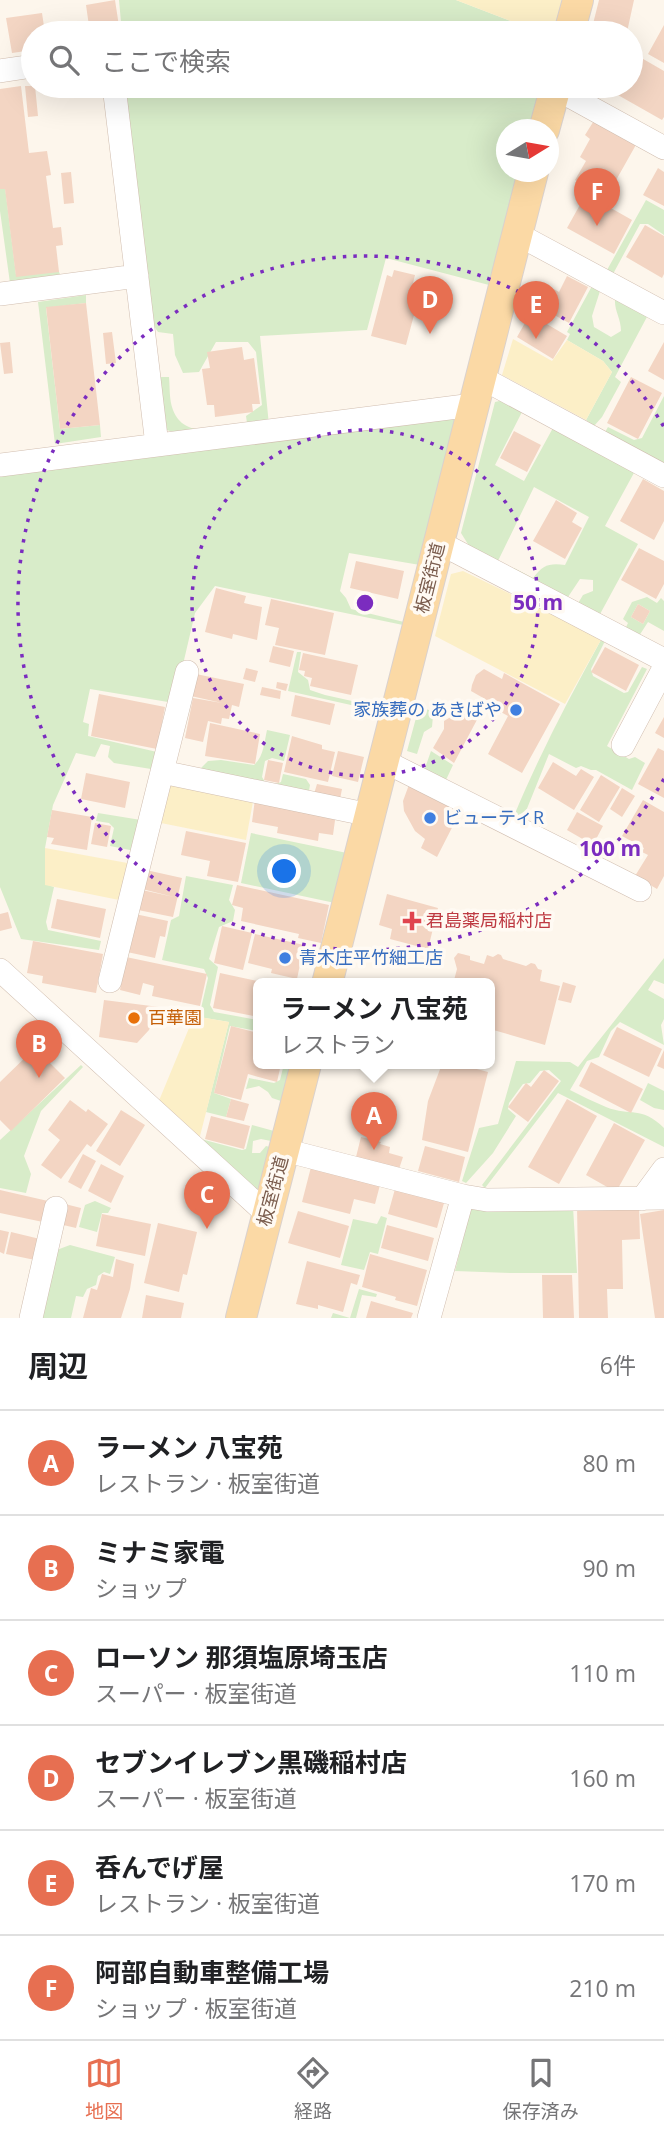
<!DOCTYPE html>
<html lang="ja">
<head>
<meta charset="utf-8">
<style>
  body { margin:0; font-family:"Open Sans","Noto Sans JP",sans-serif; background:#f6f6f6; color:#202124 }
  .compass { position:absolute; left:496px; top:119px; width:63px; height:63px; border-radius:50%; background:#fff; box-shadow:0 7px 28px #0002; rotate:79deg }
  .you { position:absolute; left:285px; top:872px; width:24px; height:24px; margin:-18px; border:5px solid #fff; border-radius:50%; background:#1a73e8; box-shadow:0 0 0 10px #1a73e833 }
  .badge { display:grid; place-items:center; width:46px; height:46px; border-radius:50%; background:#e76f51; color:#fff; font-size:23px; font-weight:700 }
  .pin { position:absolute; translate:-50% -58px; filter:drop-shadow(0 2px 4px #0008) }
  .pin::after { content:''; position:absolute; top:37px; width:24px; height:21px; background:inherit; clip-path:polygon(0 0,100% 0,50% 100%) }
  .popup { position:absolute; left:253px; top:978px; width:242px; height:91px; box-sizing:border-box; display:grid; place-content:center; border-radius:10px; background:#fff; filter:drop-shadow(0 2px 5px #0005); font-size:23px; white-space:nowrap; color:#757577 }
  .popup b { font-size:26px; color:#202124 }
  .popup::after { content:''; position:absolute; left:50%; top:100%; margin-left:-14px; border:14px solid transparent; border-top-color:#fff }
  .list { margin:0; padding:0; list-style:none }
  h2 { display:flex; justify-content:space-between; align-items:center; height:91px; margin:0; padding:0 28px; font-size:30px }
  h2 small { font-size:23px; font-weight:400; color:#757577 }
  .list li { display:grid; grid-template-columns:46px 1fr auto; gap:21px; align-items:center; box-sizing:border-box; height:105px; padding:0 28px; border-top:2px solid #e0e0e0 }
  .list b { display:block; font-size:26px; white-space:nowrap }
  .list p { margin:0; font-size:23px; white-space:nowrap; color:#757577 }
  .list em { font-size:23px; font-style:normal; color:#757577 }
  .icon { flex:none; width:38px; height:38px; fill:none; stroke:currentColor; stroke-width:2; stroke-linecap:round; stroke-linejoin:round }
  .map { position:relative; flex:none; width:664px; height:1318px; overflow:hidden }
  .search { position:absolute; background:#fff; box-shadow:0 7px 28px #0002; left:21px; right:21px; top:21px; height:77px; display:flex; align-items:center; gap:18px; box-sizing:border-box; padding:0 24px; border-radius:38px; color:#757577; font-size:26px }
  .sheet { height:721px; background:#fff }
  nav { display:flex; justify-content:space-around; align-items:center; box-sizing:border-box; height:98px; border-top:2px solid #e0e0e0; background:#fff; font-size:19px; color:#757577 }
  nav a { display:grid; justify-items:center; gap:4px }
  nav .on { color:#e76f51 }
  .map>svg:first-child { display:block }
  .green { fill:#d8ecc9; fill-rule:evenodd }
  .sand { fill:#fcefc7 }
  .building { fill:#f3d5c3 }
  .lines { fill:none; stroke-linecap:round; stroke-linejoin:round }
  .minor-casing { stroke:#d1beb0; stroke-width:24 }
  .major-casing { stroke:#dad1cd; stroke-width:32 }
  .minor { stroke:#fff; stroke-width:23 }
  .major { stroke:#fbd9a5; stroke-width:30 }
  .ring { fill:none; stroke:#7b2cbf; stroke-width:3.5; stroke-dasharray:3.5 7 }
  .shop-dot { fill:#3f7fe0; stroke:#fffaf3; stroke-width:2.5 }
  .health-dot { fill:#e0444e; stroke:#fffaf3; stroke-width:2.5 }
  .food-dot { fill:#e8710a; stroke:#fffaf3; stroke-width:2.5 }
  .labels { text-anchor:middle; stroke-width:7; stroke-linejoin:round; paint-order:stroke }
  .street-label { font-size:18px; fill:#7a5c4d; stroke:#fffaf3 }
  .shop-label { font-size:18px; fill:#366cbe; stroke:#fffaf3; text-anchor:start }
  .health-label { font-size:18px; fill:#be3a42; stroke:#fffaf3; text-anchor:start }
  .food-label { font-size:18px; fill:#c56008; stroke:#fffaf3; text-anchor:start }
  .centre { fill:#7b2cbf; stroke:#fffaf3; stroke-width:3.5 }
  .ring-label { font-size:21px; text-anchor:middle; font-weight:bold; fill:#7b2cbf; stroke:#fffaf3; stroke-width:7; stroke-linejoin:round; paint-order:stroke }
</style>
</head>
<body>
<div class="map">
<svg width="664" height="1318" viewBox="0 0 664 1318">
  <rect width="100%" height="100%" fill="#fdf6ec"/>
  <!-- green -->
  <path class="green" d="M119,0H456L542,33H122Z
    M120,86H540L529,129L506,130V172H518L489,285L386,258L367,330L260,336L269,425L184,436L167,430L160,377H169C170,387 169,400 173,410C185,441 222,427 247,423L246,416L262,405L256,352L248,342H216L199,372L183,373L175,355L173,334L158,332L149,319Z
    M5,187L16,275L58,270L61,276L10,283L0,211V188Z
    M646,200L664,210V235L648,224H640L613,274L607,270Z
    M592,286L600,291L592,316L594,327L611,337L621,331C621,318 614,311 615,298L648,315L615,377L621,382L602,417L594,426L586,420L612,372L603,361L567,340L570,334L567,332Z
    M86,295V303L46,308L60,429L100,425L101,437L55,444L38,302Z
    M664,396V464L605,432L608,427L634,440L642,438Z
    M504,400L523,410L495,465L524,481L554,426L635,471L605,526L638,544L599,616L577,605L583,595L593,591V580L580,579L566,600L512,572L514,568L533,578C543,565 549,563 565,565L589,517L534,487L497,563L471,549L461,533L495,402Z
    M458,417L420,565L349,553L340,591L346,598L351,609L404,622L403,625L215,586L195,613L174,703L90,689L83,722L89,724L88,736L157,752L151,769L114,763L108,757L110,746L101,744L95,757L76,753L53,805L45,848V884L54,887L46,922L48,930L101,941L99,950L21,939L0,887V472Z
    M647,597L657,603L661,598L664,601V631L648,622L639,636L625,629L628,623L623,619L632,602ZM638,604L650,611L643,624L631,617Z
    M602,638L605,641L591,669L593,676L624,693L628,692L642,667L647,669L607,746L629,759L635,757L645,763L632,790L596,770H591L581,766L576,768L549,754L522,821L514,816C539,755 570,697 602,638Z
    M297,652H301L298,672L308,680L310,690L325,695L379,707L378,711L288,691Z
    M419,707L429,710L433,716L432,727L424,732L417,754L407,751Z
    M267,730L290,735L284,761L272,758L265,761L262,777L265,782L276,784L281,782L283,774L306,779L310,785L308,796L200,769L208,761L221,760L254,765C264,756 264,743 267,730Z
    M431,751L453,765L445,782L424,771Z
    M98,813L141,820L135,851L110,846L114,828L109,823L96,821Z
    M251,833L347,853L335,903L241,883Z
    M186,876L233,885L229,900L235,910L233,921L219,927L209,959L218,967L210,1005L214,1012L258,1020V1031L230,1026L214,1093L231,1099L226,1117L206,1112L229,1022L199,1017L208,978L204,969L162,960L171,920L179,916Z
    M664,958V984L654,980L648,990L664,999V1019L661,1025L664,1045L620,1022L611,1031L599,1057L587,1061L570,1090C582,1096 594,1102 606,1107C631,1117 641,1105 664,1128V1147L558,1093L485,1188L482,1185L561,1081L549,1070L540,1071L530,1083L523,1084L509,1103L508,1109L516,1116L493,1153L466,1183L462,1181L479,1128L498,1124L516,1061L570,1062L578,1067Z
    M284,1064H291L281,1101L272,1098L268,1092L259,1086L246,1089L249,1078L274,1083L280,1080Z
    M81,1065L83,1067L41,1111L24,1156L31,1174L26,1193L0,1188V1140Z
    M648,1083L664,1091V1110L654,1108L640,1100Z
    M252,1125L274,1131L271,1141L261,1139L253,1141L252,1153H260L266,1146L270,1147L259,1190L256,1191L201,1139L242,1150L246,1149Z
    M95,1201L111,1208L108,1213H102L97,1232L79,1227L85,1205Z
    M471,1207H573L577,1273H511L455,1271Z
    M381,1216L387,1218L378,1254L370,1252L364,1270L341,1265L353,1219L377,1224Z
    M70,1245L115,1257L110,1274L104,1272L98,1276L96,1285L87,1289L83,1297L76,1296L71,1318H38L54,1251Z
    M359,1289L377,1294L376,1297L362,1295L356,1318H331L333,1313L350,1318Z"/>
  <!-- sand -->
  <path class="sand" d="M456,0H562L554,33H542Z
    M513,339L552,361L567,340L603,361L612,372L586,420L502,375Z
    M463,571L602,638L565,704L435,636L451,574Z
    M171,784L254,796L246,840L156,822L164,791Z
    M45,848L133,864L124,901L45,885Z
    M194,1016L229,1022L199,1140L158,1103Z"/>
  <!-- building -->
  <path class="building" d="M115,0L120,33H90L86,5Z
    M599,0H634L627,32L593,24Z
    M42,13L45,33H33V50L12,53L6,18Z
    M664,25V63L648,54Z
    M631,52L664,71V117L662,120L602,86H631Z
    M21,86L29,153L47,151L51,175L46,176L53,228L61,227L63,245L56,246L59,272L16,277L5,189H0V89Z
    M25,86H35L38,116L28,117Z
    M595,119L637,143L606,198L575,180L586,161L580,157L590,139L585,135Z
    M658,168L664,172V206L643,195Z
    M71,172L74,203L64,204L61,173Z
    M586,194L632,220L614,254L567,228Z
    M645,225L664,236V274L662,278L626,257Z
    M394,270L415,275L413,283L422,285L406,345L371,336L387,275L392,277Z
    M567,276L588,287L569,323L534,304L545,284L559,292Z
    M86,303L100,425L60,429L46,307Z
    M530,314L567,336L553,359L517,337Z
    M112,332L116,363L106,364L103,333Z
    M10,342L13,373L4,374L0,343Z
    M664,342V380L648,371Z
    M242,347L244,360L254,358L260,404H252L253,412L215,417L214,405H207L202,369L210,368L207,352Z
    M631,377L662,393L638,439L607,423Z
    M514,431L541,445L527,472L500,458Z
    M643,479L664,491V521L654,540L620,521Z
    M556,500L577,513L572,522L582,528L565,559L533,541Z
    M639,548L664,561V584L656,599L621,580Z
    M356,561L404,571L398,599L350,588Z
    M216,588L246,596L244,603L262,607L257,640L233,634L232,639L205,632Z
    M271,599L334,613L325,655L275,645L279,628L265,625Z
    M638,604L650,611L643,624L631,617Z
    M273,646L294,651L290,667L269,662Z
    M605,647L639,665L626,691L591,672Z
    M303,653L358,665L351,695L310,686L312,678L304,676L305,671L299,670Z
    M246,668L258,671L255,682L243,679Z
    M484,669L502,679L504,673L560,704L522,773L488,754L508,716L490,706L492,703L471,691L472,685L476,675Z
    M196,674L244,684L239,707L232,705L229,719L222,718L221,724L208,721L203,742L185,738L193,698L222,703L191,696Z
    M277,682L288,684L286,691L276,688Z
    M262,687L281,691L280,699L260,695Z
    M99,694L165,707L157,749L91,736Z
    M295,695L335,704L330,725L291,716Z
    M457,704L479,716L454,763L433,748L444,729V721L449,718Z
    M664,717V738L655,733Z
    M210,723L260,734L255,764L205,756Z
    M292,736L322,745V749L335,752L328,782L284,772Z
    M658,748L664,751V798L638,784Z
    M338,751L364,757L358,782L332,776Z
    M268,760L283,763L279,783L264,780Z
    M553,762L576,776L581,769L594,777L574,810L538,788Z
    M86,773L130,782L125,808L81,799Z
    M601,775L620,787L599,822L580,810Z
    M410,782L461,810L437,857L421,848L425,839L415,831L404,811L403,801Z
    M317,784L342,789L340,799L314,794Z
    M622,788L635,796L622,817L610,809Z
    M255,799L336,813L333,835L319,833L318,841L277,833L278,827L252,822Z
    M643,800L664,812V876L657,889L635,876L648,855L642,852L644,848L622,836Z
    M52,810L92,817L87,850L51,844L54,838L47,837Z
    M577,812L603,826L593,845L567,830Z
    M95,823L111,826L107,847L91,844Z
    M186,831L246,843L238,882L207,876L210,861L181,855Z
    M146,870L182,878L173,917L138,910L142,890L174,897L142,889Z
    M237,885L329,905L321,943L298,938L299,934L241,921L243,908L232,905Z
    M387,894L438,908L428,949L390,939L392,929L379,925Z
    M57,899L106,909L100,938L51,928Z
    M8,912L12,928L0,931V914Z
    M135,914L168,921L165,937L160,936L155,958L127,952Z
    M222,926L252,933L243,970L214,963Z
    M255,934L304,945L297,979L271,973L272,969L248,963Z
    M33,941L103,954L96,993L42,983L43,976L27,973Z
    M458,953L470,956V960L484,964L487,955L493,957L498,954L501,955L503,959L526,966L531,963L535,964L538,969L542,970L540,981L560,986L545,1045L490,1029V984H453L457,969L454,958Z
    M126,957L207,974L200,1006L152,996L154,986L143,983L140,995L120,990Z
    M220,973L267,983L258,984V1017L213,1008Z
    M563,982L576,986L571,1003L558,1000Z
    M104,1000L159,1007L158,1019L154,1018L149,1030L137,1043L99,1037Z
    M231,1026L258,1033V1064H281L277,1082L248,1074L241,1100L214,1093Z
    M617,1027L662,1049L649,1077L603,1055Z
    M35,1048L65,1078L11,1131L0,1120V1082Z
    M664,1050V1069L657,1066Z
    M591,1062L643,1089L631,1113L579,1086Z
    M442,1064H458L488,1072L468,1152L422,1140L428,1101Z
    M544,1070L559,1081L528,1122L508,1107L526,1083L531,1087Z
    M231,1099L249,1104L244,1121L226,1117Z
    M567,1099L597,1116L559,1184L528,1167Z
    M70,1100L86,1112L88,1109L108,1124L91,1147L87,1144L61,1179L41,1165L60,1140L48,1130Z
    M121,1110L145,1125L120,1166L96,1151Z
    M211,1116L250,1126L244,1149L205,1139Z
    M614,1123L645,1140L616,1192L586,1175Z
    M361,1137L381,1142L380,1144L390,1147L389,1153L403,1157L399,1169L356,1157Z
    M425,1146L465,1157L459,1182L418,1171Z
    M83,1154L96,1161L81,1189L68,1182Z
    M101,1164L124,1176L111,1203L88,1191Z
    M311,1167L380,1185L375,1204L354,1199L350,1214L302,1202Z
    M395,1189L444,1203L437,1228L388,1214Z
    M0,1190L48,1201L43,1222L0,1213Z
    M65,1204L81,1208L76,1228L59,1224Z
    M639,1205L640,1239L622,1240L623,1289H607L608,1318H579L577,1206Z
    M664,1210V1318H655L640,1214Z
    M298,1211L349,1226L340,1258L288,1243Z
    M102,1214L151,1224L145,1256L96,1246Z
    M158,1223L197,1232L187,1275L183,1274L179,1292L144,1283Z
    M387,1225L434,1238L428,1261L381,1248Z
    M0,1230L9,1232L4,1254L0,1252Z
    M11,1232L40,1239L35,1260L6,1254Z
    M370,1254L427,1270L417,1306L395,1300L396,1297L362,1287Z
    M116,1259L134,1264L130,1289L121,1318H83L91,1288L97,1290L102,1274L113,1277Z
    M307,1261L360,1275L357,1285L351,1283L343,1312L318,1305V1309L296,1304Z
    M542,1275H572L574,1318H543Z
    M146,1295L184,1303L181,1318H142Z
    M371,1301L413,1313L411,1318H366Z"/>
  <g class="lines">
    <!-- minor casing -->
    <g class="minor-casing">
      <path id="minor" d="M0,71L33,66
        M114,86L157,445
        M555,88L664,148
        M517,234L664,313
        M0,294L137,276
        M480,377L664,476
        M0,465L473,405
        M438,542L664,660
        M623,745L664,668
        M384,761L640,890
        M162,772L187,672
        M0,970L267,1214
        M110,981L162,772L370,815
        M284,1150L463,1196L487,1200L664,1198
        M642,1199L664,1169
        M31,1318L56,1208
        M429,1318L463,1196"/>
    </g>
    <!-- major casing -->
    <g class="major-casing">
      <path id="major" d="M569,33L578,0
        M544,130L556,86
        M327,984L533,172
        M241,1318L306,1064"/>
    </g>
    <!-- minor -->
    <use href="#minor" class="minor"/>
    <!-- major -->
    <use href="#major" class="major"/>
  </g>
  <!-- distance rings -->
  <g class="ring">
    <circle cx="365" cy="603" r="173"/>
    <path d="M664 779A347 347 0 1 1 664 427"/>
  </g>
  <!-- markers -->
  <g class="shop-dot">
    <circle cx="516" cy="710" r="7"/>
    <circle cx="430" cy="818" r="7"/>
    <circle cx="285" cy="958" r="7"/>
  </g>
  <path class="health-dot" d="M408.5 910.5h7v7h7v7h-7v7h-7v-7h-7v-7h7z"/>
  <circle class="food-dot" cx="134" cy="1018" r="7"/>
  <g class="labels">
    <!-- street labels -->
    <g class="street-label">
      <text transform="translate(430 578) rotate(-76)" y="6">板室街道</text>
      <text transform="translate(273 1191) rotate(-75)" y="6">板室街道</text>
    </g>
    <!-- shop labels -->
    <g class="shop-label">
      <text x="502" y="716" text-anchor="end">家族葬の あきばや</text>
      <text x="444" y="824">ビューティR</text>
      <text x="299" y="964">青木庄平竹細工店</text>
    </g>
    <!-- health labels -->
    <g class="health-label">
      <text x="426" y="927">君島薬局稲村店</text>
    </g>
    <!-- food labels -->
    <g class="food-label">
      <text x="148" y="1024">百華園</text>
    </g>
  </g>
  <circle cx="365" cy="603" r="10" class="centre"/>
  <g class="ring-label">
    <text x="538" y="610">50 m</text>
    <text x="610" y="856">100 m</text>
  </g>
</svg>
<svg class="compass" viewBox="-18 -18 36 36"><path d="M0-13l5 13h-10z" fill="#e53935"/><path d="M0 13l5-13h-10z" fill="#757577"/></svg>
<div class="you"></div>
<div class="pin badge" style="left:374px;top:1150px">A</div>
<div class="popup"><b>ラーメン 八宝苑</b>レストラン</div>
<div class="pin badge" style="left:39px;top:1078px">B</div>
<div class="pin badge" style="left:207px;top:1229px">C</div>
<div class="pin badge" style="left:430px;top:334px">D</div>
<div class="pin badge" style="left:536px;top:339px">E</div>
<div class="pin badge" style="left:597px;top:226px">F</div>
<div class="search"><svg class="icon" aria-label="search" viewBox="0 0 24 24"><circle cx="10" cy="10" r="6"/><path d="M15 15l6 6"/></svg>ここで検索</div>
</div>
<section class="sheet">
<h2>周辺<small>6件</small></h2>
<ul class="list">
<li><span class="badge">A</span><div><b>ラーメン 八宝苑</b><p>レストラン · 板室街道</p></div><em>80 m</em></li>
<li><span class="badge">B</span><div><b>ミナミ家電</b><p>ショップ</p></div><em>90 m</em></li>
<li><span class="badge">C</span><div><b>ローソン 那須塩原埼玉店</b><p>スーパー · 板室街道</p></div><em>110 m</em></li>
<li><span class="badge">D</span><div><b>セブンイレブン黒磯稲村店</b><p>スーパー · 板室街道</p></div><em>160 m</em></li>
<li><span class="badge">E</span><div><b>呑んでげ屋</b><p>レストラン · 板室街道</p></div><em>170 m</em></li>
<li><span class="badge">F</span><div><b>阿部自動車整備工場</b><p>ショップ · 板室街道</p></div><em>210 m</em></li>
</ul>
</section>
<nav>
<a class="on"><svg class="icon" aria-label="map" viewBox="0 0 24 24"><path d="M3 6l6-2 6 2 6-2v14l-6 2-6-2-6 2zM9 4v14M15 6v14"/></svg>地図</a>
<a><svg class="icon" aria-label="directions" viewBox="0 0 24 24"><path d="M12 3l9 9-9 9-9-9zM9 14v-3h6M13 9l2 2-2 2"/></svg>経路</a>
<a><svg class="icon" aria-label="saved" viewBox="0 0 24 24"><path d="M7 4h10v16l-5-4-5 4z"/></svg>保存済み</a>
</nav>
</body>
</html>
